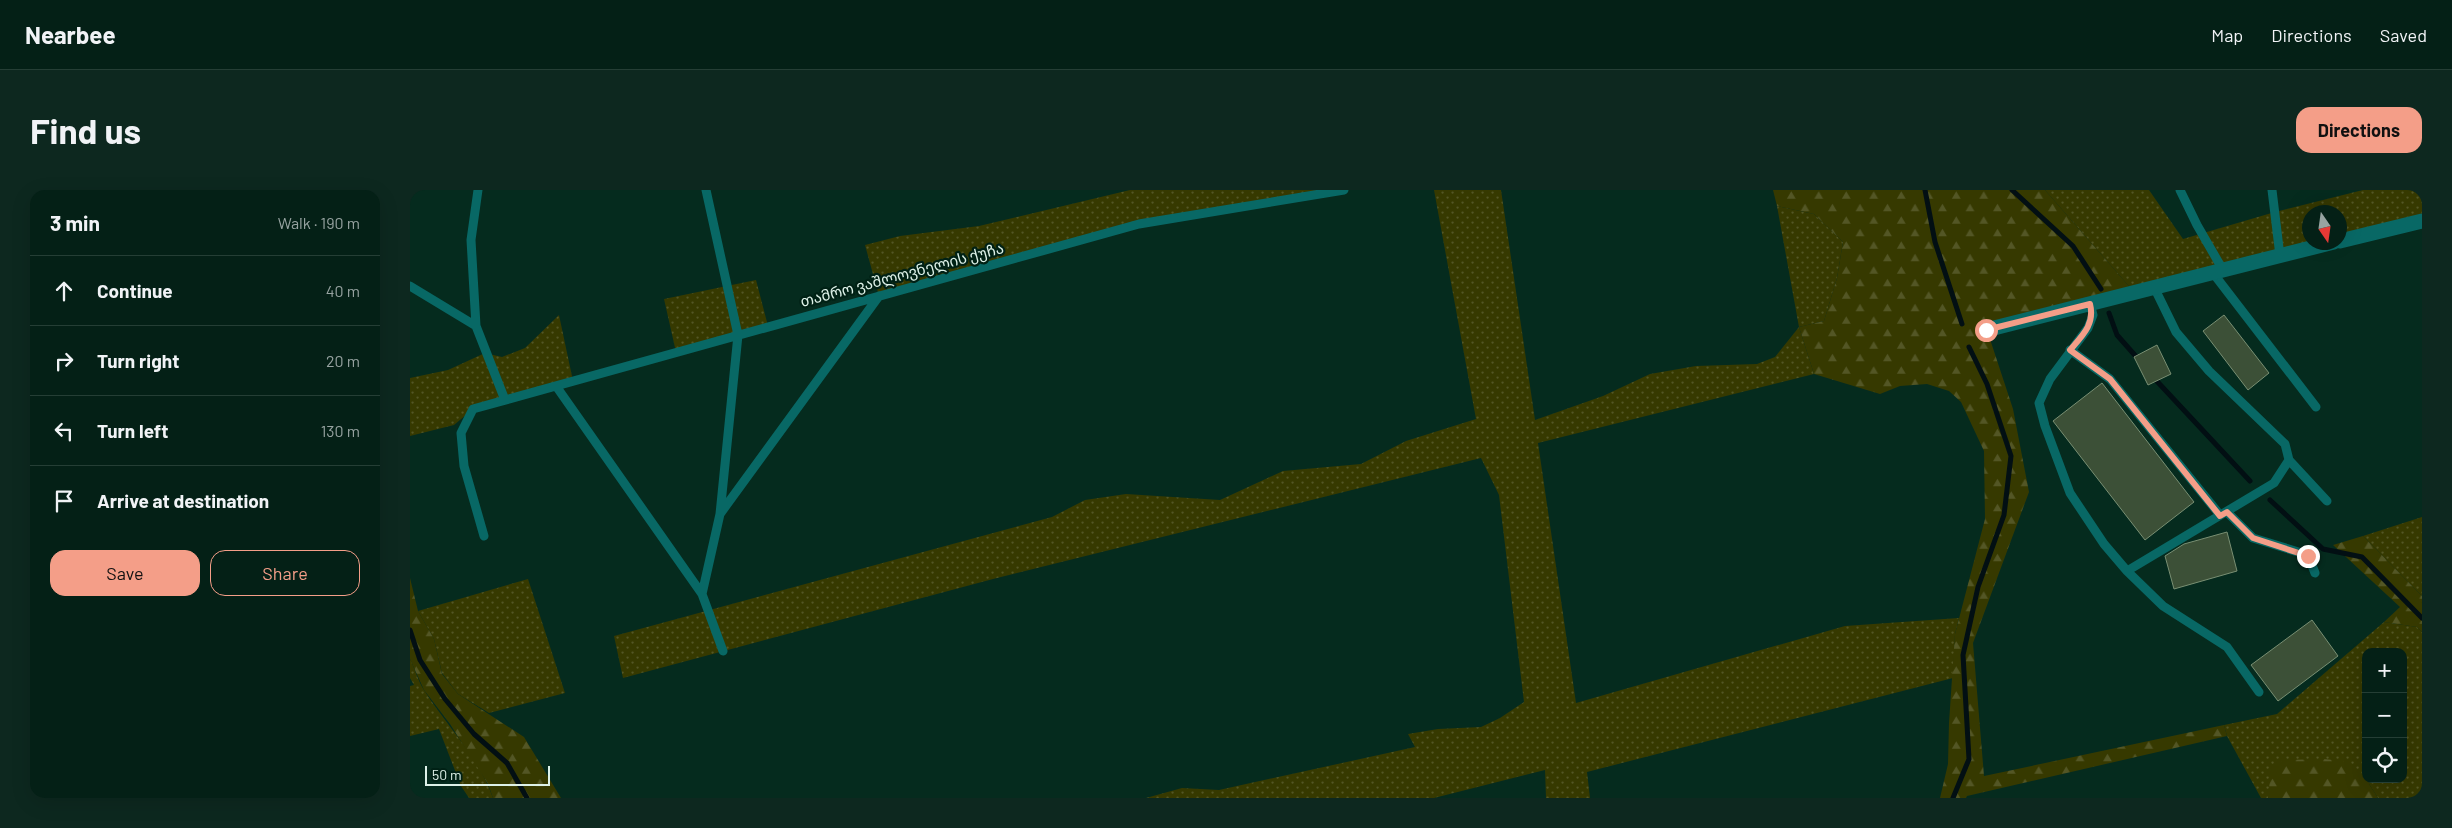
<!DOCTYPE html>
<html lang="en">
<head>
<meta charset="utf-8">
<style>
  body { margin:0; font-family:Barlow,"Noto Sans Georgian",sans-serif; background:#0d281f; color:#f1f3f6 }
  .controls { position:absolute; right:15px; bottom:15px; display:grid; overflow:hidden; border-radius:10px; box-shadow:0 5px 20px #0002 }
  .controls button { width:45px; height:45px; display:grid; place-items:center; padding:0; border:0; border-bottom:1px solid #253e35; background:#042016; color:#f1f3f6; font:25px sans-serif }
  .compass { position:absolute; left:1892px; top:15px; width:45px; height:45px; border-radius:50%; background:#042016; box-shadow:0 5px 20px #0002; rotate:167deg }
  .scale { position:absolute; left:15px; bottom:12px; width:125px; box-sizing:border-box; padding-left:5px; border:2px solid #ddf1e8; border-top:0; font-size:14px; line-height:18px; white-space:nowrap; color:#ddf1e8; -webkit-text-stroke:4px #002115; paint-order:stroke }
  .stop { position:absolute; width:15px; height:15px; margin:-11px; border:4px solid #f49e88; border-radius:50%; background:#fff }
  .stop.end { background:#f49e88; border-color:#fff; box-shadow:0 1px 5px #0008 }
  .list { margin:0; padding:0; list-style:none }
  h2 { display:flex; justify-content:space-between; align-items:center; height:65px; margin:0; padding:0 20px; font-size:21px }
  h2 small { font-size:16px; font-weight:400; color:#97a3a1 }
  .list li { display:grid; grid-template-columns:32px 1fr auto; gap:15px; align-items:center; box-sizing:border-box; height:70px; padding:0 20px; border-top:1px solid #253e35 }
  .list b { display:block; font-size:19px; white-space:nowrap }
  .list em { font-size:16px; font-style:normal; color:#97a3a1 }
  .actions { display:flex; gap:10px; padding:15px 20px }
  .actions a { flex:1; padding:11px 0; border:1px solid #f49e88; border-radius:15px; text-align:center; font-size:18px; color:#f49e88 }
  .actions .main { background:#f49e88; color:#111 }
  .icon { flex:none; width:28px; height:28px; fill:none; stroke:currentColor; stroke-width:2; stroke-linecap:round; stroke-linejoin:round }
  .map { position:relative; flex:none; width:2012px; height:608px; overflow:hidden; border-radius:15px }
  header { display:flex; align-items:center; gap:30px; box-sizing:border-box; height:70px; padding:0 25px; background:#042016; border-bottom:1px solid #253e35 }
  header strong { font-size:24px }
  nav { display:flex; gap:28px; margin-inline-start:auto; font-size:18px }
  .intro { display:flex; align-items:center; justify-content:space-between; box-sizing:border-box; height:120px; padding:0 30px }
  h1 { margin:0; font-size:35px }
  .button { padding:12px 22px; border-radius:15px; background:#f49e88; color:#111; font-size:18px; font-weight:700 }
  main { display:flex; gap:30px; padding:0 30px }
  aside { flex:1; background:#042016; border-radius:15px; box-shadow:0 5px 20px #0002 }
  .map>svg:first-child { display:block }
  .grass { fill:url(#grass-dots); fill-rule:evenodd }
  .forest { fill:url(#forest-firs) }
  .lines { fill:none; stroke-linecap:round; stroke-linejoin:round }
  .stream { stroke:#020f13; stroke-width:5 }
  .building { fill:#3c5037; stroke:#798f73 }
  .lane { stroke:#086865; stroke-width:9 }
  .street { stroke:#086865; stroke-width:15 }
  .route { stroke:#f49e88; stroke-width:6 }
  .labels { text-anchor:middle; stroke-width:4.5; stroke-linejoin:round; paint-order:stroke }
  .street-label { font-size:15px; fill:#ddf1e8; stroke:#002115 }
</style>
</head>
<body>
<header>
<strong>Nearbee</strong>
<nav><a>Map</a><a>Directions</a><a>Saved</a></nav>
</header>
<div class="intro"><h1>Find us</h1><a class="button">Directions</a></div>
<main>
<aside>
<h2>3 min<small>Walk · 190 m</small></h2>
<ul class="list">
<li><svg class="icon" aria-label="ahead" viewBox="0 0 24 24"><path d="M12 20V5M6 11l6-6 6 6"/></svg><div><b>Continue</b></div><em>40 m</em></li>
<li><svg class="icon" aria-label="right" viewBox="0 0 24 24"><path d="M7 20v-9h11M14 6l5 5-5 5"/></svg><div><b>Turn right</b></div><em>20 m</em></li>
<li><svg class="icon" aria-label="left" viewBox="0 0 24 24"><path d="M17 20v-9H6M10 6l-5 5 5 5"/></svg><div><b>Turn left</b></div><em>130 m</em></li>
<li><svg class="icon" aria-label="arrive" viewBox="0 0 24 24"><path d="M6 21V4h12l-3 4 3 4H6"/></svg><div><b>Arrive at destination</b></div></li>
</ul>
<div class="actions"><a class="main">Save</a><a>Share</a></div>
</aside>
<div class="map">
<svg width="2012" height="608" viewBox="0 0 2012 608">
  <defs>
    <pattern id="grass-dots" width="8" height="8" patternUnits="userSpaceOnUse" patternTransform="scale(1.25)"><rect width="8" height="8" fill="#363900"/><path d="M2 2h.1M6 6h.1" fill="none" stroke="#535625" stroke-width="1.8" stroke-linecap="round"/></pattern>
    <pattern id="forest-firs" width="22" height="20" patternUnits="userSpaceOnUse" patternTransform="scale(1.25)"><rect width="22" height="20" fill="#363900"/><path d="M5 1l3.5 6h-7zM16 11l3.5 6h-7z" fill="#535625"/></pattern>
  </defs>
  <rect width="100%" height="100%" fill="#052b1e"/>
  <!-- grass -->
  <path class="grass" d="M720,0H934L729,34L469,106L455,55L490,46L569,36Z
    M1024,0H1091L1125,230L1193,206L1240,184L1286,176L1347,174L1365,167L1389,137L1367,16L1404,24L1433,52L1427,88L1414,131L1389,137L1404,184L1128,253L1166,513L1435,436L1549,428L1545,444L1543,488L1177,582L1180,608H1136L1135,580L1024,608H736L772,598L809,600L1005,557L998,544L1028,539L1071,537L1090,528L1114,512L1089,305L1071,268L583,389L213,488L204,446L642,327L675,310L716,304L810,310L873,281L951,274L996,251L1066,229Z
    M1635,0H1739L1773,49L1865,22L1953,0H2012V31L1930,51V22H1900V52L1724,102Z
    M346,90L358,136L266,162L254,109Z
    M149,125L163,191L63,219L44,235L0,246V188L38,180L75,163L92,167L115,158Z
    M2012,327V406L1953,346Z
    M118,389L155,503L79,523L48,504L32,483L24,449L8,421Z
    M1974,432L2007,437L2012,442V608H1968L1959,594L1860,604L1858,608H1851L1817,546L1814,535L1867,524ZM1956,462H1993V589H1956Z
    M0,469C5,479 8,491 14,500C37,536 69,568 83,608H59L51,596L29,539L0,546V496L4,495L0,488Z"/>
  <!-- forest -->
  <path class="forest" d="M1363,0H1635L1724,102L1577,140L1603,219L1619,302L1563,453L1574,586L1814,535L1817,546L1557,606L1556,608H1530L1538,574L1539,533L1545,444L1575,329L1574,261L1551,212L1539,201L1517,194L1490,196L1470,204L1404,184L1389,137L1414,131L1427,88L1433,52L1404,24L1367,16Z
    M1953,346L2012,406V442L2007,437L1974,432L1990,417L1923,355Z
    M0,388L8,421L24,449L32,484L48,504L114,547L151,608H83L78,594L40,534L14,500L0,469Z
    M1914,569L1933,571L1959,594L1968,608H1858L1861,579L1873,570Z"/>
  <g class="lines">
    <!-- stream -->
    <path class="stream" d="M1515,0L1525,52L1552,134
      M1602,0L1663,56L1691,99
      M1699,123L1707,145L1730,171
      M1743,187L1840,291
      M1860,310L1913,359L1952,367L2012,428
      M0,440L10,470L35,509L64,544L97,573L117,608
      M1543,608L1559,569L1553,465L1568,397L1594,325L1601,266L1577,194L1559,157"/>
  </g>
  <!-- building -->
  <path class="building" d="M1814,125L1859,183L1838,200L1793,141Z
    M1747,155L1761,184L1738,195L1724,167Z
    M1692,193L1784,312L1735,350L1643,231Z
    M1817,342L1827,381L1764,399L1755,366L1774,354Z
    M1902,430L1928,466L1868,511L1841,475Z"/>
  <g class="lines">
    <!-- lane -->
    <path class="lane" d="M68,0L61,50L66,136L95,210
      M1770,0L1787,35L1813,80
      M1862,0L1870,66
      M1803,83L1906,217
      M0,96L66,136
      M1744,97L1766,142L1799,181L1875,254L1879,270L1917,311
      M1680,113L1683,125L1678,138L1640,189L1629,213L1635,236L1660,303L1694,354L1717,381L1753,416L1817,457L1849,502
      M1660,160L1700,189L1810,325
      M146,196L292,404L313,461
      M1817,322L1843,348L1898,365L1905,383
      M310,324L469,106
      M74,346L54,276L51,243L63,219L729,34L934,0
      M1717,381L1864,293L1879,270
      M292,404L310,324L328,145L296,0"/>
    <!-- street -->
    <path class="street" d="M1930,51L2012,31
      M1576,140L1924,52"/>
  </g>
  <g class="lines">
    <!-- route -->
    <path class="route" d="M1576,140L1680,114C1685,134 1673,145 1660,160L1700,189L1810,326L1817,322L1843,348L1898,366"/>
  </g>
  <g class="labels">
    <!-- street labels -->
    <g class="street-label">
      <text transform="translate(492 85) rotate(-15)" y="5">თამრო ვაშლოვნელის ქუჩა</text>
    </g>
  </g>
</svg>
<div class="controls">
<button>+</button>
<button>−</button>
<button><svg class="icon" aria-label="locate" viewBox="0 0 24 24"><circle cx="12" cy="12" r="6"/><path d="M12 2v4M12 18v4M2 12h4M18 12h4"/></svg></button>
</div>
<svg class="compass" viewBox="-18 -18 36 36"><path d="M0-13l5 13h-10z" fill="#e53935"/><path d="M0 13l5-13h-10z" fill="#97a3a1"/></svg>
<div class="scale">50 m</div>
<div class="stop" style="left:1576px;top:140px"></div>
<div class="stop end" style="left:1898px;top:366px"></div>
</div>
</main>
</body>
</html>
